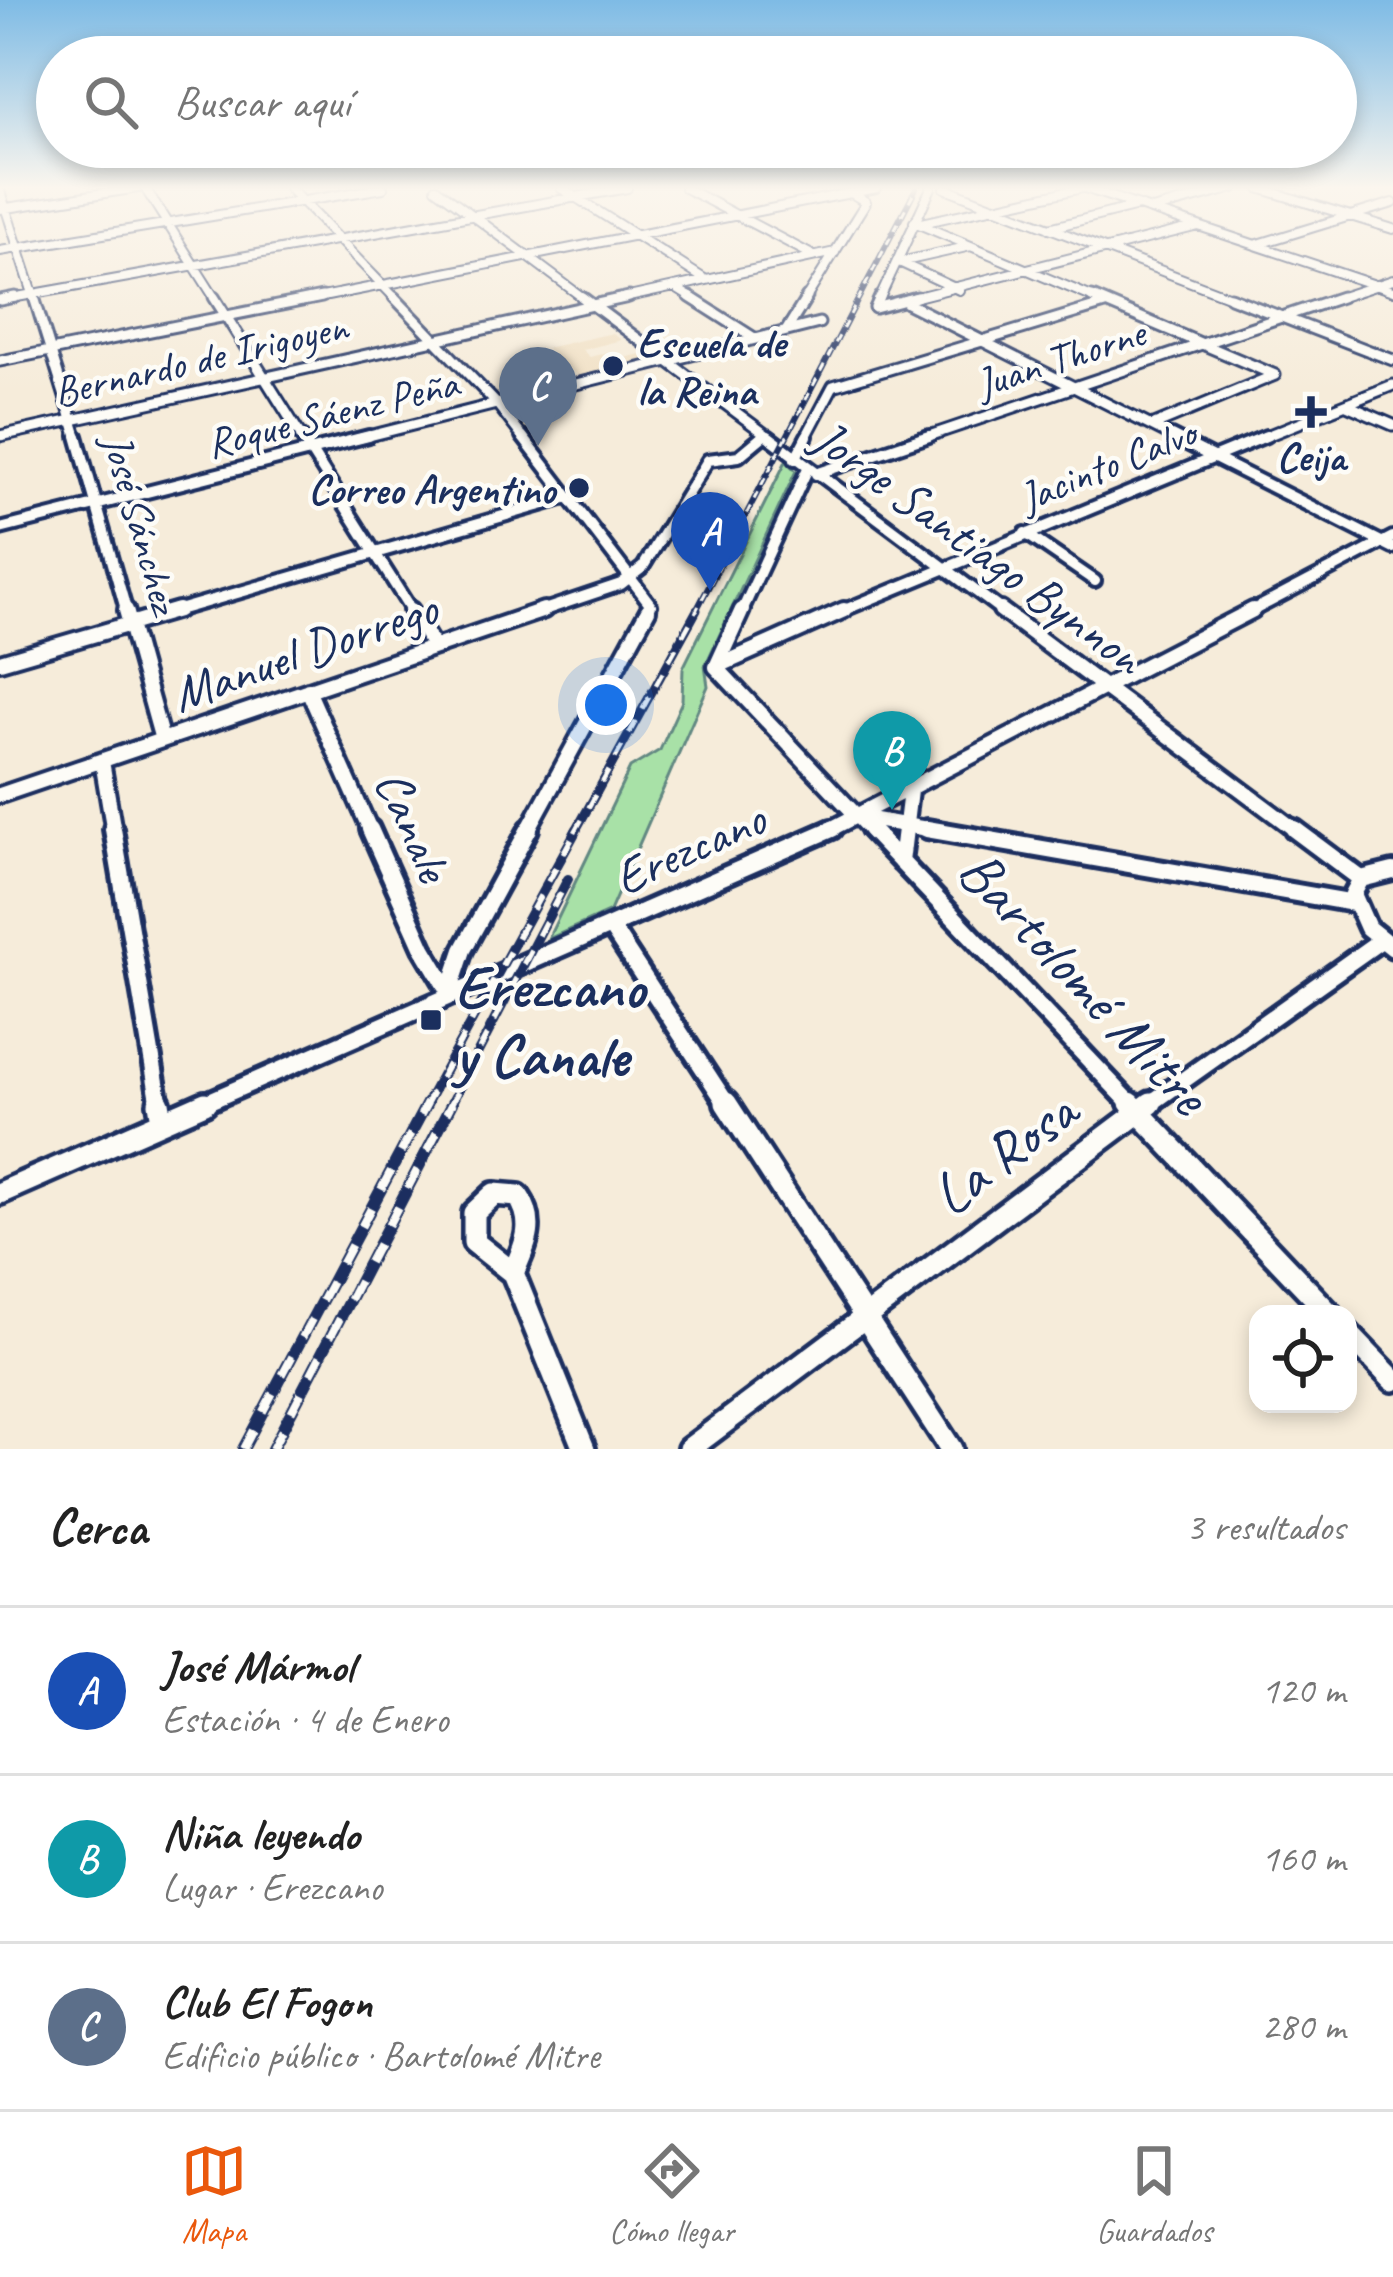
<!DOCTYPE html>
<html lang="es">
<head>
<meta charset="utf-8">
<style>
  body { margin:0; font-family:Caveat,sans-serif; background:#f6f6f6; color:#222 }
  .controls { position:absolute; right:36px; bottom:36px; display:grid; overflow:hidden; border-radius:24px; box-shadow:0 6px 18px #0003 }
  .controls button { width:108px; height:108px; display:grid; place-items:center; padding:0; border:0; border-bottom:3px solid #e0e0e0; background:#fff; color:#222; font:60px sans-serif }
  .you { position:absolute; left:606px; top:705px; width:42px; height:42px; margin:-30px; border:9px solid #fff; border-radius:50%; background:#1a73e8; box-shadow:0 0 0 18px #1a73e833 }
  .badge { display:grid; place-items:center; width:78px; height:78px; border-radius:50%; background:#ea580c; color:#fff; font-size:39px; font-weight:700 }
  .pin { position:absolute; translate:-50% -99px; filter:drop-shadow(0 3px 6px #0008) }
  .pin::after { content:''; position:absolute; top:63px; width:42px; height:36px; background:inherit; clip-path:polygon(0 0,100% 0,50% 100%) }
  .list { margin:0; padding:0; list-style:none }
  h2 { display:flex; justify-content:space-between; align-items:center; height:156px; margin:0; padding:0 48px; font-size:51px }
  h2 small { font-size:39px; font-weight:400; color:#767676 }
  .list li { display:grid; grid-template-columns:78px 1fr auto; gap:36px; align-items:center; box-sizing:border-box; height:168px; padding:0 48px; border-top:3px solid #e0e0e0 }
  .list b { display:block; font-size:45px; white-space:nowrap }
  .list p { margin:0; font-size:39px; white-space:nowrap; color:#767676 }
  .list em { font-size:39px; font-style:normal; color:#767676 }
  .icon { flex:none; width:66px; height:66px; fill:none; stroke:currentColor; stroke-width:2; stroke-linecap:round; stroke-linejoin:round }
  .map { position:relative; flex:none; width:1393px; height:1449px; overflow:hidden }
  .search { position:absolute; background:#fff; box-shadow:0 6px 18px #0003; left:36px; right:36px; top:36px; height:132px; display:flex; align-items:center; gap:30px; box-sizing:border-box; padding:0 42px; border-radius:66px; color:#767676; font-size:45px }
  .sheet { height:660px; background:#fff }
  nav { display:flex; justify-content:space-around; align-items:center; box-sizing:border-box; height:168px; border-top:3px solid #e0e0e0; background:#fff; font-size:33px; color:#767676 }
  nav a { display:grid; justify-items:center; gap:6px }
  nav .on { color:#ea580c }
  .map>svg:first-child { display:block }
  .built { fill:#f1e1c6 }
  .green { fill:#a8e1a7; stroke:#628882; stroke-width:3 }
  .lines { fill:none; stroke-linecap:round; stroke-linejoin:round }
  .minor-far5-casing { stroke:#1b2f5e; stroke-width:12 }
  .minor-far4-casing { stroke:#1b2f5e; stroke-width:15 }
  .minor-far3-casing { stroke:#1b2f5e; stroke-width:18 }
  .minor-far2-casing { stroke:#1b2f5e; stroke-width:22 }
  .minor-far1-casing { stroke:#1b2f5e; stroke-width:26 }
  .minor-casing { stroke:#1b2f5e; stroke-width:30 }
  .minor-far5 { stroke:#fdfcf7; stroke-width:8 }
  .minor-far4 { stroke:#fdfcf7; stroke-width:9 }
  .minor-far3 { stroke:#fdfcf7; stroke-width:10 }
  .minor-far2 { stroke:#fdfcf7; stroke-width:14 }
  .minor-far1 { stroke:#fdfcf7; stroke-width:16 }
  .minor { stroke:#fdfcf7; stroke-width:21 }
  .rail-far3-casing { stroke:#1b2f5e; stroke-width:6 }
  .rail-far2-casing { stroke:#1b2f5e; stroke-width:9 }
  .rail-far1-casing { stroke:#1b2f5e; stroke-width:10 }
  .rail-casing { stroke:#1b2f5e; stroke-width:12 }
  .rail-far3 { stroke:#fdfcf7; stroke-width:3; stroke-dasharray:8; stroke-linecap:butt }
  .rail-far2 { stroke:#fdfcf7; stroke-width:4.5; stroke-dasharray:14; stroke-linecap:butt }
  .rail-far1 { stroke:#fdfcf7; stroke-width:6; stroke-dasharray:16; stroke-linecap:butt }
  .rail { stroke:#fdfcf7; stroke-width:8; stroke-dasharray:21; stroke-linecap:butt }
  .poi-dot { fill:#1b2f5e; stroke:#fdfcf7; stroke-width:4.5 }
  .labels { text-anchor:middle; stroke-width:9; stroke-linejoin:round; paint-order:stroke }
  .far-poi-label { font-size:42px; font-weight:bold; fill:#1b2f5e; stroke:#fdfcf7; text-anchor:start }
  .far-street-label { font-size:42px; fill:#1b2f5e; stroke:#fdfcf7 }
  .street-label { font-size:51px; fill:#1b2f5e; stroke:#fdfcf7 }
  .near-street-label { font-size:60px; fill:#1b2f5e; stroke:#fdfcf7 }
  .near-poi-label { font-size:60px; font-weight:bold; fill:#1b2f5e; stroke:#fdfcf7; text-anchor:start }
</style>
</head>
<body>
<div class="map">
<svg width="1393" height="1449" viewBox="0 0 1393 1449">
  <rect width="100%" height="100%" fill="#f6ecda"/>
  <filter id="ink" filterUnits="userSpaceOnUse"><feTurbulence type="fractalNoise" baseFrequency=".00833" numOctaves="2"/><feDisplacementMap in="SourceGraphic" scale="24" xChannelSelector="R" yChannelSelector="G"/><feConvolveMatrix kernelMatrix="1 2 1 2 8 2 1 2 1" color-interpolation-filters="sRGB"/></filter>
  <g filter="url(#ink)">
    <!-- built -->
    <path class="built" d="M613,333L621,340L582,350L590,357L608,352L617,360L640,354L647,361L579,377L546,348Z"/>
    <!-- green -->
    <path class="green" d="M786,461L796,471L705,666L708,686L610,911L548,939L630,768L660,750L682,701L683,668Z"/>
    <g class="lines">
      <!-- minor-far5 casing -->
      <g class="minor-far5-casing">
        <path id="minor-far5" d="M145,188L216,300
          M289,188L397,300
          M436,188L586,300
          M561,188L706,280
          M685,188L814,256
          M945,188L1238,300
          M1085,188L1393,291
          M1259,188L1393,229
          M0,191L35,300
          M0,209L138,188
          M1152,210L1234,188
          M914,222L1099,300
          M921,223L1082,188
          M1049,228L1138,206
          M1255,245L1393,203
          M0,251L383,188
          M899,262L959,290
          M900,262L971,246
          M674,287L695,300
          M0,300L627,188
          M307,300L876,188
          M615,300L835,252
          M805,300L866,202L853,194
          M879,300L931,188
          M905,300L1198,226
          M1332,300L1393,280"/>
      </g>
      <!-- minor-far4 casing -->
      <g class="minor-far4-casing">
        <path id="minor-far4" d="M34,297L78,439
          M214,297L303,439
          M394,297L498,405L524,439
          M582,297L772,439
          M690,297L756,339
          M1092,297L1275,375
          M1230,297L1393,360
          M0,300L15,297
          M907,303L1177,439
          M875,308L917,297
          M875,308L880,297
          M786,331L807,297
          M0,361L322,297
          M1347,405L1393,425
          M1152,426L1275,375
          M0,436L629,297
          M357,439L819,323
          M759,439L763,436
          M805,439L833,386L1105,304
          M920,439L1341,297
          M1259,439L1393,385"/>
      </g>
      <!-- minor-far3 casing -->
      <g class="minor-far3-casing">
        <path id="minor-far3" d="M77,436L127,613
          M301,436L413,613
          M522,436L651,605L646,613
          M768,436L1005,613
          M1171,436L1393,548
          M795,459L807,436
          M816,474L929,436
          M0,529L369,436
          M1025,533L1095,581
          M168,613L569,497
          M535,613L621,584L643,567L708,460L739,456L763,436
          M741,613L808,468
          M837,613L1266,436
          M1248,613L1393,537"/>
      </g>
      <!-- minor-far2 casing -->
      <g class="minor-far2-casing">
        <path id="minor-far2" d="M126,610L162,740
          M411,610L434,647
          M1001,610L1298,832
          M0,662L178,610
          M716,667L872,832
          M716,667L844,610
          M716,667L742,610
          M308,690L371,832
          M102,761L114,832
          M0,795L544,610
          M859,817L944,832
          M527,832L648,610
          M825,832L1253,610
          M905,832L910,791"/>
      </g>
      <!-- minor-far1 casing -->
      <g class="minor-far1-casing">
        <path id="minor-far1" d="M113,829L160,1106
          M370,829L423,948L449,992
          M870,829L1133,1106
          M927,829L1354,903
          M1294,829L1361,879
          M901,862L905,829
          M1393,871L1361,879L1353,894L1368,928L1393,948
          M611,927L728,1106
          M449,992L463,950L529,829
          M198,1106L832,829
          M1147,1106L1381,940"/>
      </g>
      <!-- minor casing -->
      <g class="minor-casing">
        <path id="minor" d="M159,1103L162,1121
          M726,1103L951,1449
          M1130,1103L1330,1314
          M0,1193L205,1103
          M494,1194L518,1196C537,1223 525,1246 513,1273L474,1242V1213Z
          M513,1273L584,1449
          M1348,1333L1393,1380
          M689,1449L1151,1103"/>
      </g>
      <!-- minor-far5 -->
      <use href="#minor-far5" class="minor-far5"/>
      <!-- minor-far4 -->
      <use href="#minor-far4" class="minor-far4"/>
      <!-- minor-far3 -->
      <use href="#minor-far3" class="minor-far3"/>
      <!-- minor-far2 -->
      <use href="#minor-far2" class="minor-far2"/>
      <!-- minor-far1 -->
      <use href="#minor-far1" class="minor-far1"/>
      <!-- minor -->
      <use href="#minor" class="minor"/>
      <!-- rail-far3 casing -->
      <g class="rail-far3-casing">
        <path id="rail-far3" d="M695,613L916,188"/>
      </g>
      <!-- rail-far2 casing -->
      <g class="rail-far2-casing">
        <path id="rail-far2" d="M575,832L697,610"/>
      </g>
      <!-- rail-far1 casing -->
      <g class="rail-far1-casing">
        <path id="rail-far1" d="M425,1106L577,829
          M450,1106L568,879"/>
      </g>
      <!-- rail casing -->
      <g class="rail-casing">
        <path id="rail" d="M243,1449L427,1103
          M272,1449L452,1103"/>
      </g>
      <!-- rail-far3 -->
      <use href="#rail-far3" class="rail-far3"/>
      <!-- rail-far2 -->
      <use href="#rail-far2" class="rail-far2"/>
      <!-- rail-far1 -->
      <use href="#rail-far1" class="rail-far1"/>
      <!-- rail -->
      <use href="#rail" class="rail"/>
    </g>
  </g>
  <!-- sky -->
  <linearGradient id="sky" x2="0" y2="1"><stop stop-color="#7ebbe5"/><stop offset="0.48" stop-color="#fbf6ee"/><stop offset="1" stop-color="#fbf6ee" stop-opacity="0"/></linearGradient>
  <rect width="1393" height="391" fill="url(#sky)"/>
  <!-- markers -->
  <g class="poi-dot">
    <circle cx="613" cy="366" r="12"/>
    <path d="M1305 394h12v12h12v12h-12v12h-12v-12h-12v-12h12z"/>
    <circle cx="579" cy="488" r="12"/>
    <rect x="419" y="1008" width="24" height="24" rx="6"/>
  </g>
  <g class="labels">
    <!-- far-poi labels -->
    <g class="far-poi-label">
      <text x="637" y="357">Escuela de<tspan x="637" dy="48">la Reina</tspan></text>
      <text x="1311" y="471" text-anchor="middle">Ceija</text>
      <text x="555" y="503" text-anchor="end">Correo Argentino</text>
    </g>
    <!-- far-street labels -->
    <g class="far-street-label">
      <text transform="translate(1060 357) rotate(-18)" y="15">Juan Thorne</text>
      <text transform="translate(200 358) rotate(-13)" y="15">Bernardo de Irigoyen</text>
      <text transform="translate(332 412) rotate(-14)" y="15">Roque Sáenz Peña</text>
      <text transform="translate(1107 464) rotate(-22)" y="15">Jacinto Calvo</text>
      <text transform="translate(142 523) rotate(74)" y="15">José Sánchez</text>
    </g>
    <!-- street labels -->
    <g class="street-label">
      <text transform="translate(979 546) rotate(36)" y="18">Jorge Santiago Bynnon</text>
      <text transform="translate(304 650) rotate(-19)" y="18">Manuel Dorrego</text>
      <text transform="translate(414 825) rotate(66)" y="18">Canale</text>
      <text transform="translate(689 847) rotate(-24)" y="18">Erezcano</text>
    </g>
    <!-- near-street labels -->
    <g class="near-street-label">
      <text transform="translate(1085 981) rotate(47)" y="21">Bartolomé Mitre</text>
      <text transform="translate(1003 1152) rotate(-37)" y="21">La Rosa</text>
    </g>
    <!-- near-poi labels -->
    <g class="near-poi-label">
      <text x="455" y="1007">Erezcano<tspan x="455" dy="69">y Canale</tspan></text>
    </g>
  </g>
</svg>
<div class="controls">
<button><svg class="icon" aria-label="locate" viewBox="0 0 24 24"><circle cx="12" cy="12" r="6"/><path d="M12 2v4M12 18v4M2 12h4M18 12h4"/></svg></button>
</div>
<div class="you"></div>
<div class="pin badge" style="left:710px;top:591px;background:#1a4fb4">A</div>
<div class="pin badge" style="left:892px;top:810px;background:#0f9aa8">B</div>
<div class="pin badge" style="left:538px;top:446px;background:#5c6f8a">C</div>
<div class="search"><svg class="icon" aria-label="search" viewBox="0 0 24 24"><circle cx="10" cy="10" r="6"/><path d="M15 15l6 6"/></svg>Buscar aquí</div>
</div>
<section class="sheet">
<h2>Cerca<small>3 resultados</small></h2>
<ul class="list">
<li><span class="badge" style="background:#1a4fb4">A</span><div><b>José Mármol</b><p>Estación · 4 de Enero</p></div><em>120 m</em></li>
<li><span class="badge" style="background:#0f9aa8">B</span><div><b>Niña leyendo</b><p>Lugar · Erezcano</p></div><em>160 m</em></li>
<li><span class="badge" style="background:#5c6f8a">C</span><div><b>Club El Fogon</b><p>Edificio público · Bartolomé Mitre</p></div><em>280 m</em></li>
</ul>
</section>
<nav>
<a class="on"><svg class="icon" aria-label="map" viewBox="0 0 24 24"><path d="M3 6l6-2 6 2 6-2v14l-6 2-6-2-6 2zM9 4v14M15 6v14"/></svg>Mapa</a>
<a><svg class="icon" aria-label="directions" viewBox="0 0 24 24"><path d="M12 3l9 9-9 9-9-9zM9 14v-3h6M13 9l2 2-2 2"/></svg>Cómo llegar</a>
<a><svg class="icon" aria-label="saved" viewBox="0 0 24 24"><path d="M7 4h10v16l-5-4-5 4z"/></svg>Guardados</a>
</nav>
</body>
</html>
